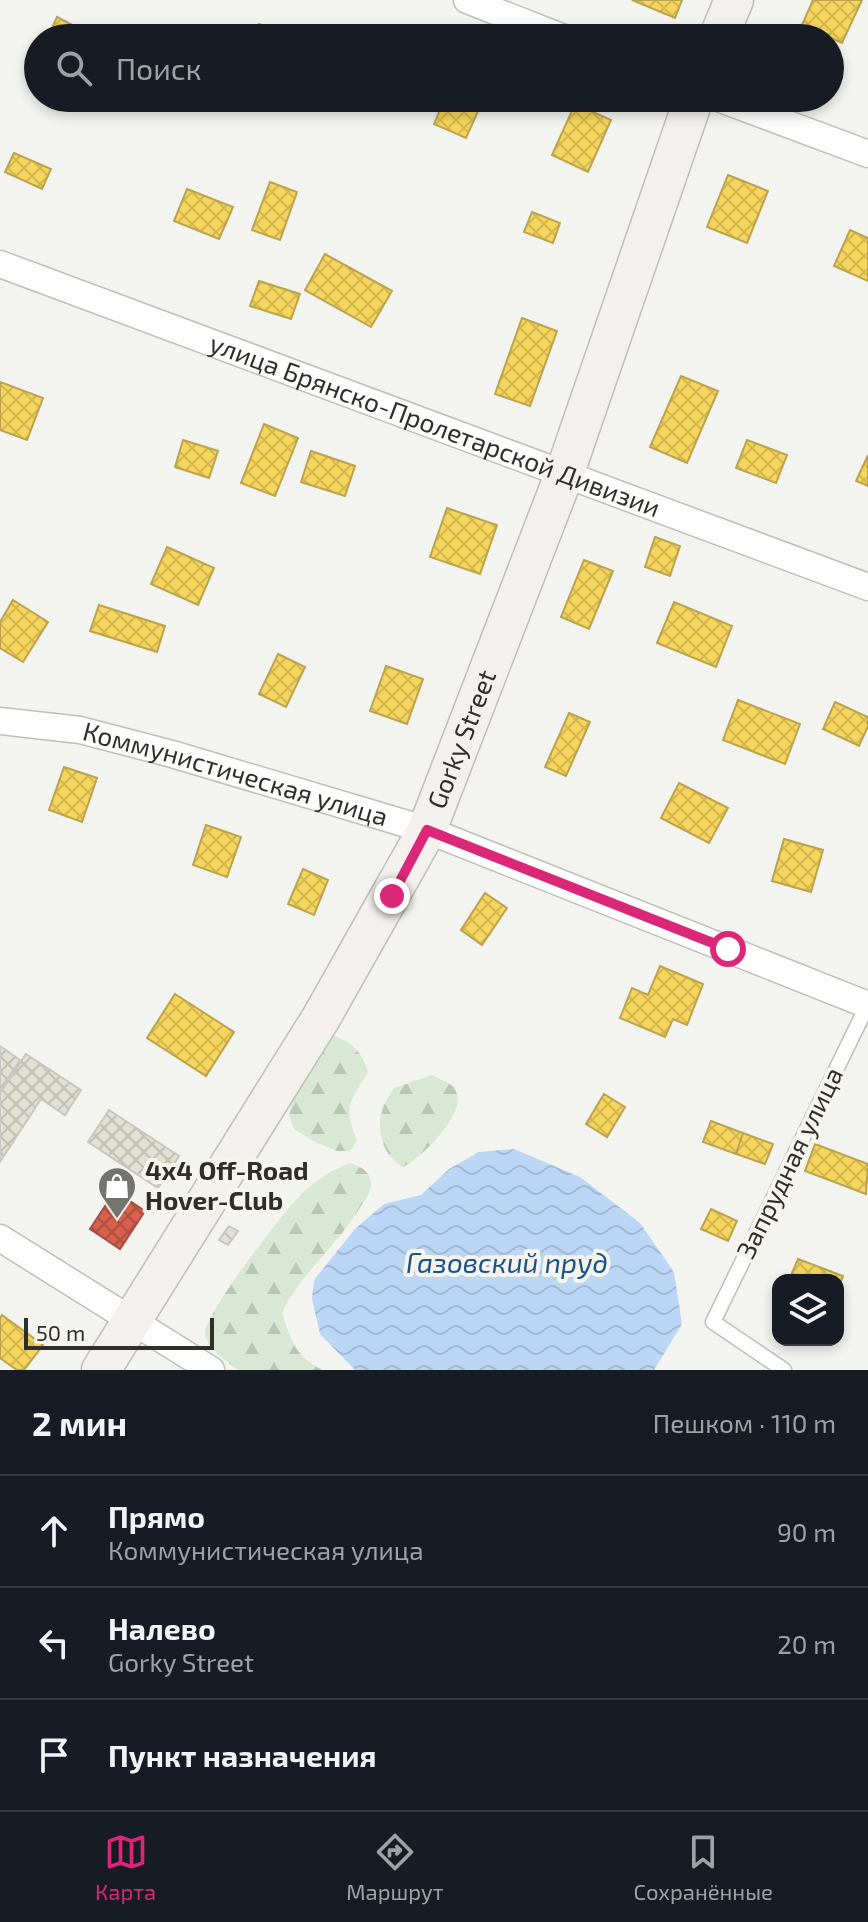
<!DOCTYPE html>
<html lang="ru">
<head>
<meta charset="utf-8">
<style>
  body { margin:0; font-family:"Exo 2",sans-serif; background:#20242c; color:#f1f3f6 }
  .controls { position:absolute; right:24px; bottom:24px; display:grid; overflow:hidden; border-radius:16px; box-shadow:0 4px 12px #0003 }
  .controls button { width:72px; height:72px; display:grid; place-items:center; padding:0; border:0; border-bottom:2px solid #363941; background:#171b24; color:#f1f3f6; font:40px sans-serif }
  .scale { position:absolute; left:24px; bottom:20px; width:190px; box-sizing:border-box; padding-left:8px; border:4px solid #2e2e2b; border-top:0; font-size:22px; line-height:28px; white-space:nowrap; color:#2e2e2b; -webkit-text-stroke:6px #f5f4ed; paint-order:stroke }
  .stop { position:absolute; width:24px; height:24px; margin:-18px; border:6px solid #db2777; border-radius:50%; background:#fff }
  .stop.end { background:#db2777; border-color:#fff; box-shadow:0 2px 8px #0008 }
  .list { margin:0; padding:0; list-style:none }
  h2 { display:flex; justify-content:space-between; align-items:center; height:104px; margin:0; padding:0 32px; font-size:34px }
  h2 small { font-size:26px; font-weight:400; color:#9ea1a6 }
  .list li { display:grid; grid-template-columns:52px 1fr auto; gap:24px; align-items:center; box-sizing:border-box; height:112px; padding:0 32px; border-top:2px solid #363941 }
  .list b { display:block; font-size:30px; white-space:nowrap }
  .list p { margin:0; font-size:26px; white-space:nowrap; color:#9ea1a6 }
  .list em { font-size:26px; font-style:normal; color:#9ea1a6 }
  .icon { flex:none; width:44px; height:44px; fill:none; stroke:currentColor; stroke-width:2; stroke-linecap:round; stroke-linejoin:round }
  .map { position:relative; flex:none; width:868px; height:1370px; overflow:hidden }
  .search { position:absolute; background:#171b24; box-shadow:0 4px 12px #0003; left:24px; right:24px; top:24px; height:88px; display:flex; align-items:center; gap:20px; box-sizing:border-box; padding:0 28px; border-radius:44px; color:#9ea1a6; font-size:30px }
  .sheet { height:440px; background:#171b24 }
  nav { display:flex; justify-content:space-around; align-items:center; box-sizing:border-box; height:112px; border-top:2px solid #363941; background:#171b24; font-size:22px; color:#9ea1a6 }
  nav a { display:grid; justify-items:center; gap:4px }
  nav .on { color:#db2777 }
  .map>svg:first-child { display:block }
  .forest { fill:url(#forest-firs) }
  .water { fill:url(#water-waves) }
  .homes { fill:url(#homes-cross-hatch); stroke:#baa34d; stroke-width:2 }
  .shops { fill:url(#shops-cross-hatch); stroke:#a45143; stroke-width:2 }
  .building { fill:url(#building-cross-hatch); stroke:#c6c6c3; stroke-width:2 }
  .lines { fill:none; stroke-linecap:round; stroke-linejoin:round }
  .lane-casing { stroke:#bebebb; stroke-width:17 }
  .street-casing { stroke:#bebebb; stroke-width:29 }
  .secondary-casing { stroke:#bebebb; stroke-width:41 }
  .lane { stroke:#fdfdfd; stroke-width:14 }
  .street { stroke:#fdfdfd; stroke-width:26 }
  .secondary { stroke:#f4f0ed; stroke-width:38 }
  .route { stroke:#db2777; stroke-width:10 }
  .labels { text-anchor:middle; stroke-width:8; stroke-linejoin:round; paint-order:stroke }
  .street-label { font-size:26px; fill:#2e2e2b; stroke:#f5f4ed }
  .poi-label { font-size:26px; font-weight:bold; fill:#2e2e2b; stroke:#f5f4ed; text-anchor:start }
  .water-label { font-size:28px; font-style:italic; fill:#1b5288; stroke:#f5f4ed }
</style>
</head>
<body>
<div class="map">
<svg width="868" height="1370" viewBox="0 0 868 1370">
  <defs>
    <pattern id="forest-firs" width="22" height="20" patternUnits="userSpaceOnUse" patternTransform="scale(2)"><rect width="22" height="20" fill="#d8e8d5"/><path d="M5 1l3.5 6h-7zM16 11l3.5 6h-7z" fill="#bac7b7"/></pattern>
    <pattern id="water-waves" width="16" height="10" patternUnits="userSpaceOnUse" patternTransform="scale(2)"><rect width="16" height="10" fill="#bbd7f5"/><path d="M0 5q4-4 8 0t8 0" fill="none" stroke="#a1b9d2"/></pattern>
    <pattern id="homes-cross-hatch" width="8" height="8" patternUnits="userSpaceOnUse" patternTransform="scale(2)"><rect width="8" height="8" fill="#f6d55c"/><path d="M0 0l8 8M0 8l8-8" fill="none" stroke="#d3b750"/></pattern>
    <pattern id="shops-cross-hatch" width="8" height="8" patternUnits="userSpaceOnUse" patternTransform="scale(2)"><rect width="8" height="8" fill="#d6604d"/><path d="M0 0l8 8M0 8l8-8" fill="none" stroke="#ae5040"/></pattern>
    <pattern id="building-cross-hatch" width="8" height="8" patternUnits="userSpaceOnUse" patternTransform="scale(2)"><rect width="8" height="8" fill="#e2e0d2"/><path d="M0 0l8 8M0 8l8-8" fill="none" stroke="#c2c0b4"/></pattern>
  </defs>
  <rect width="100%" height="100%" fill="#f3f3ef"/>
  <!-- forest -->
  <path class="forest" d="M334,1036C352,1041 363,1054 368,1072C349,1104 343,1105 357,1141L350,1151H337L315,1142L294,1129L289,1116L293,1090L323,1044Z
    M432,1075L455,1087C456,1091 458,1095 458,1099C458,1121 421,1158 403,1167C384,1157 376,1132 382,1111C384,1103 390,1095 394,1088Z
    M349,1163C361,1166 372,1172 371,1187C370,1194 363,1203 359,1209C337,1246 300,1274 282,1313C292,1342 294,1354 322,1370H238C227,1361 208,1350 205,1334C202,1317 279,1219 294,1202C310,1184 328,1172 349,1163Z"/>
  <!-- water -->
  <path class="water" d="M514,1149L580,1177L640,1223L674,1272L682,1324L654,1370H355L320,1334L312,1299L314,1280L355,1229L384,1204L421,1195L449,1169L479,1152Z"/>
  <!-- homes -->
  <path class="homes" d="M632,0H682L675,18Z
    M813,0H862L842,43L802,25Z
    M57,17L82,30L77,38L48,37Z
    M259,24L285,34L284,38H254Z
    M445,98H484L466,138L434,124Z
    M575,104L611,120L588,172L552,155Z
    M14,153L51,169L42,189L5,172Z
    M728,175L768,191L747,243L707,227Z
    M270,182L297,192L280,240L252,230Z
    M187,189L233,207L219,239L174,221Z
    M532,212L560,223L553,243L524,232Z
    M850,230L868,238V281L834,266Z
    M325,254L392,291L371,327L305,290Z
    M259,281L300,294L291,319L250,306Z
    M522,318L557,331L530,406L495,394Z
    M681,376L718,391L687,463L650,447Z
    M0,382L43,398L27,440L0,430Z
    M264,424L298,438L275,496L241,483Z
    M183,440L218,451L209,478L175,467Z
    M747,440L787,455L776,483L736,468Z
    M311,451L355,466L345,496L301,482Z
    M868,455V486L856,481Z
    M447,508L497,525L480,574L430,557Z
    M655,537L680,546L670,576L645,567Z
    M167,547L214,568L198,605L151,584Z
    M584,560L613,571L589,629L561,617Z
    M13,600L48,622L23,662L0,648V622Z
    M674,602L732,626L716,667L657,643Z
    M99,605L165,626L157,652L90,631Z
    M278,654L305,667L286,707L259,694Z
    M386,666L423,679L407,724L370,711Z
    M738,700L800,724L785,764L723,740Z
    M835,702L868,717V726L859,746L823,729Z
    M569,713L590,722L566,776L545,767Z
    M64,767L97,778L82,822L49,810Z
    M679,783L728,808L709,843L661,818Z
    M206,825L241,837L227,877L193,865Z
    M784,839L823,850L811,892L772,881Z
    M303,869L328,880L314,915L288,904Z
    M485,893L507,908L482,945L461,930Z
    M660,966L703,984L687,1025L673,1019L665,1037L620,1018L632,988L648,995Z
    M175,994L234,1032L206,1076L147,1038Z
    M604,1094L625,1107L607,1137L586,1124Z
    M711,1121L743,1133L736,1154L703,1142Z
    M743,1133L773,1144L765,1164L736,1154Z
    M815,1144L868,1164L866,1194L805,1171Z
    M711,1209L737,1221L728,1241L701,1229Z
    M798,1259L843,1276L838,1288V1280H789Z
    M2,1315L43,1345L24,1370H17L0,1358V1318Z"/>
  <!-- shops -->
  <path class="shops" d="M115,1191L145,1211L120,1249L90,1229Z"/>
  <!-- building -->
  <path class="building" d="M0,1046L20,1060L0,1090Z
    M26,1054L81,1090L65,1115L41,1099L0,1162V1093Z
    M109,1110L179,1156L158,1188L88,1142Z
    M229,1226L238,1231L228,1245L219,1240Z"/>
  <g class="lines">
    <!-- lane casing -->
    <g class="lane-casing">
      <path id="lane" d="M784,1370L713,1322L868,1004"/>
    </g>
    <!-- street casing -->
    <g class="street-casing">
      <g id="street">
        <path d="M467,0L564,38"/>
        <path d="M718,98L868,154"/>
        <path id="s1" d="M0,264L868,587"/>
        <path id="s2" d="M0,721L80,730L172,754L427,830L868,1005"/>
        <path d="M0,1238L211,1370"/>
      </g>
    </g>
    <!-- secondary casing -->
    <g class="secondary-casing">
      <g id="secondary">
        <path d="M718,38L734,0"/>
        <path id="s3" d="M101,1370L321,1018L427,830L564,475L694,98"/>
      </g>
    </g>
    <!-- lane -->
    <use href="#lane" class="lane"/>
    <!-- street -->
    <use href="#street" class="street"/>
    <!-- secondary -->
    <use href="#secondary" class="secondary"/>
  </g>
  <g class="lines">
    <!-- route -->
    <path class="route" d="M392,896L427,830L728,949"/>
  </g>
  <!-- icons -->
  <defs>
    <g id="shop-pin" transform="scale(2)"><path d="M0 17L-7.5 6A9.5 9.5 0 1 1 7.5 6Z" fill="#737370" stroke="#f5f4ed"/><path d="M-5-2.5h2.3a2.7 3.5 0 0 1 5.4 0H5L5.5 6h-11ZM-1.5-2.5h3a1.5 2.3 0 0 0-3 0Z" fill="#fff"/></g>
  </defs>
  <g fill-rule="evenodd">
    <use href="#shop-pin" x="117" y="1186"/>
  </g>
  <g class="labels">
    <!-- street labels -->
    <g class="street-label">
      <text dy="9" stroke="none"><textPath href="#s1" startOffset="464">улица Брянско-Пролетарской Дивизии</textPath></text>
      <text dy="9" stroke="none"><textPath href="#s3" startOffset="728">Gorky Street</textPath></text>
      <text dy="9" stroke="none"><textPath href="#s2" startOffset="242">Коммунистическая улица</textPath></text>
      <text transform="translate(790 1163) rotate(-64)" y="9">Запрудная улица</text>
    </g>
    <!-- poi labels -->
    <g class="poi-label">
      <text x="145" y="1180">4x4 Off-Road<tspan x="145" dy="30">Hover-Club</tspan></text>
    </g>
    <!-- water labels -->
    <g class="water-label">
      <text x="507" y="1273">Газовский пруд</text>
    </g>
  </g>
</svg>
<div class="controls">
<button><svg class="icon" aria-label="layers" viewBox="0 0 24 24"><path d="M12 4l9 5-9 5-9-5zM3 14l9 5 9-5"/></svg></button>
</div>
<div class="scale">50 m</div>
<div class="stop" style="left:728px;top:949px"></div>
<div class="stop end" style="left:392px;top:896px"></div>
<div class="search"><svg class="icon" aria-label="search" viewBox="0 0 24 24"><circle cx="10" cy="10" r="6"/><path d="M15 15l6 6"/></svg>Поиск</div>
</div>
<section class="sheet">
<h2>2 мин<small>Пешком · 110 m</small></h2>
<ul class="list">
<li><svg class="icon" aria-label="ahead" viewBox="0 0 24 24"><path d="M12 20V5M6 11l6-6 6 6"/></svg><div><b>Прямо</b><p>Коммунистическая улица</p></div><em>90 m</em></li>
<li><svg class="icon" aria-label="left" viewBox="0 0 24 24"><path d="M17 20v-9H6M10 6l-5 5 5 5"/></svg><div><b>Налево</b><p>Gorky Street</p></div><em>20 m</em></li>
<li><svg class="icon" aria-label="arrive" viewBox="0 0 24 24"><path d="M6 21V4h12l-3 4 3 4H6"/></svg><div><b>Пункт назначения</b></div></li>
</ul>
</section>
<nav>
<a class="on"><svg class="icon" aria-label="map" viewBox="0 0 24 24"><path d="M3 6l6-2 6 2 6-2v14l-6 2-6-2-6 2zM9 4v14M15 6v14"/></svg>Карта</a>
<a><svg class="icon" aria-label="directions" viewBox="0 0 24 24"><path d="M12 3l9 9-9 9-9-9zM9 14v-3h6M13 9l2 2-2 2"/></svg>Маршрут</a>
<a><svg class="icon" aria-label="saved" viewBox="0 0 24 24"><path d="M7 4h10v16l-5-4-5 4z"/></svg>Сохранённые</a>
</nav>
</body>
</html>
